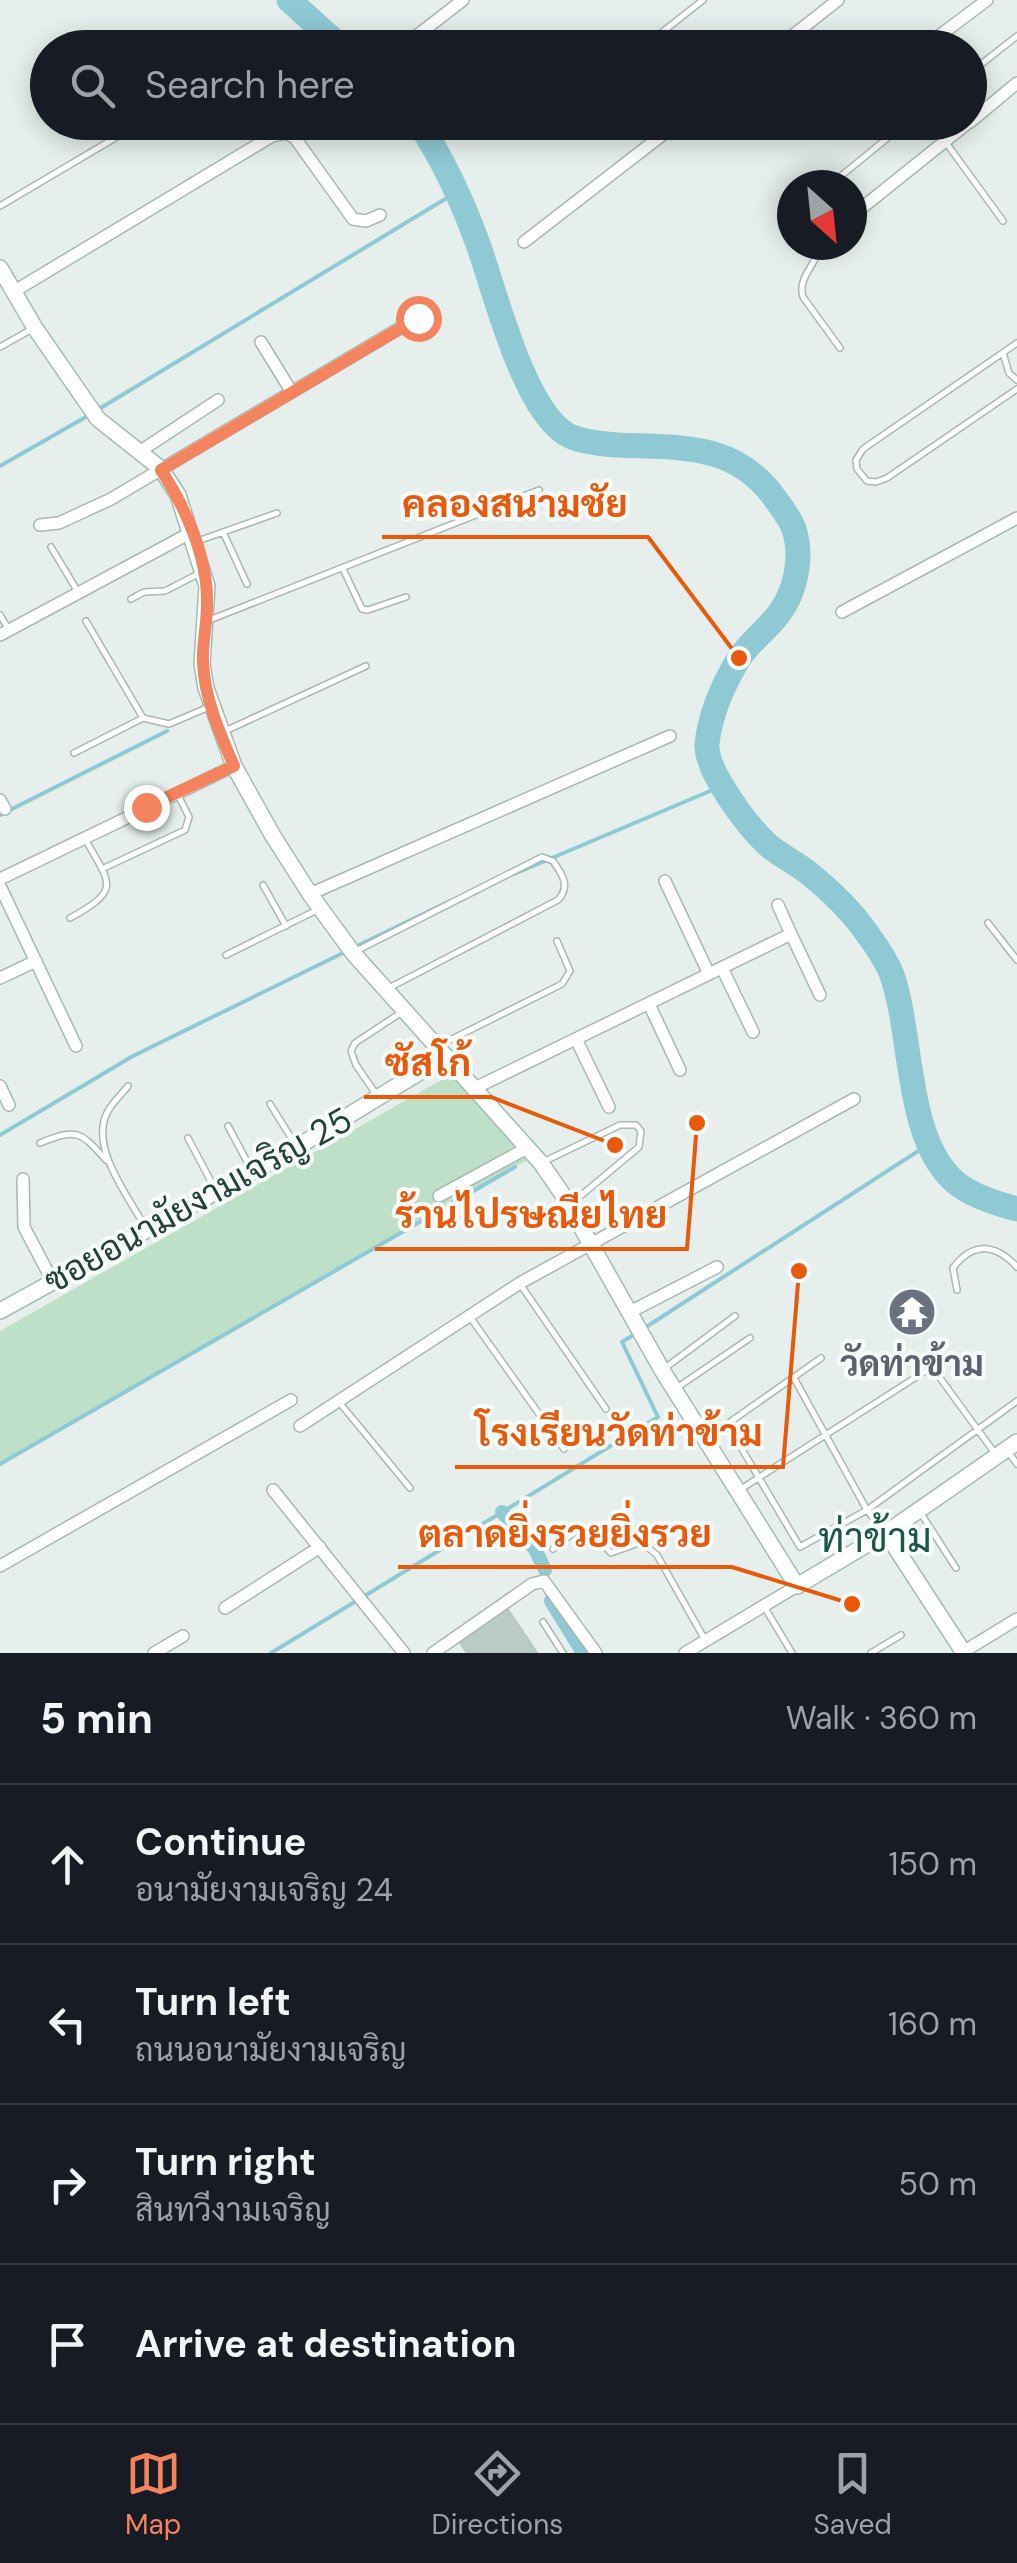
<!DOCTYPE html>
<html lang="en">
<head>
<meta charset="utf-8">
<style>
  body { margin:0; font-family:"DM Sans",Sarabun,sans-serif; background:#20242c; color:#f1f3f6 }
  .compass { position:absolute; left:777px; top:170px; width:90px; height:90px; border-radius:50%; background:#171b24; box-shadow:0 5px 25px #0003; rotate:153deg }
  .stop { position:absolute; width:30px; height:30px; margin:-22px; border:8px solid #f4845f; border-radius:50%; background:#fff }
  .stop.end { background:#f4845f; border-color:#fff; box-shadow:0 2px 10px #0008 }
  .list { margin:0; padding:0; list-style:none }
  h2 { display:flex; justify-content:space-between; align-items:center; height:130px; margin:0; padding:0 40px; font-size:42px }
  h2 small { font-size:32px; font-weight:400; color:#9ea1a6 }
  .list li { display:grid; grid-template-columns:65px 1fr auto; gap:30px; align-items:center; box-sizing:border-box; height:160px; padding:0 40px; border-top:2px solid #363941 }
  .list b { display:block; font-size:38px; white-space:nowrap }
  .list p { margin:0; font-size:32px; white-space:nowrap; color:#9ea1a6 }
  .list em { font-size:32px; font-style:normal; color:#9ea1a6 }
  .icon { flex:none; width:55px; height:55px; fill:none; stroke:currentColor; stroke-width:2; stroke-linecap:round; stroke-linejoin:round }
  .map { position:relative; flex:none; width:1017px; height:1653px; overflow:hidden }
  .search { position:absolute; background:#171b24; box-shadow:0 5px 25px #0003; left:30px; right:30px; top:30px; height:110px; display:flex; align-items:center; gap:25px; box-sizing:border-box; padding:0 35px; border-radius:55px; color:#9ea1a6; font-size:38px }
  .sheet { height:770px; background:#171b24 }
  nav { display:flex; justify-content:space-around; align-items:center; box-sizing:border-box; height:140px; border-top:2px solid #363941; background:#171b24; font-size:28px; color:#9ea1a6 }
  nav a { display:grid; justify-items:center; gap:5px }
  nav .on { color:#f4845f }
  .map>svg:first-child { display:block }
  .green { fill:#bfe0c8 }
  .lines { fill:none; stroke-linecap:round; stroke-linejoin:round }
  .stream { stroke:#8ec9d4; stroke-width:4 }
  .canal { stroke:#8ec9d4; stroke-width:14 }
  .river { stroke:#8ec9d4; stroke-width:25 }
  .building { fill:#bbcac4; stroke:#b8c9c2; stroke-width:2.5 }
  .lane-casing { stroke:#a8b8b2; stroke-width:8 }
  .street-casing { stroke:#a8b8b2; stroke-width:14 }
  .secondary-casing { stroke:#a4bbb3; stroke-width:18 }
  .lane { stroke:#fff; stroke-width:5 }
  .street { stroke:#fff; stroke-width:11 }
  .secondary { stroke:#fff; stroke-width:15 }
  .route { stroke:#f4845f; stroke-width:12 }
  .labels { text-anchor:middle; stroke-width:8; stroke-linejoin:round; paint-order:stroke }
  .street-label { font-size:35px; fill:#24423a; stroke:#f7fbf9 }
  .worship-label { font-size:35px; font-weight:bold; fill:#5b616d; stroke:#f7fbf9 }
  .quarter-label { font-size:40px; fill:#1f5548; stroke:#f7fbf9 }
  .leader { fill:none; stroke:#e8590c; stroke-width:4 }
  .callout-dot { fill:#e8590c; stroke:#f7fbf9; stroke-width:4 }
  .callout-label { font-size:38px; text-anchor:middle; font-weight:bold; fill:#e8590c; stroke:#f7fbf9; stroke-width:8; stroke-linejoin:round; paint-order:stroke }
</style>
</head>
<body>
<div class="map">
<svg width="1017" height="1653" viewBox="0 0 1017 1653">
  <rect width="100%" height="100%" fill="#e6efeb"/>
  <!-- green -->
  <path class="green" d="M459,1070L536,1155L0,1464V1331Z"/>
  <g class="lines">
    <!-- stream -->
    <path class="stream" d="M99,409L455,193
      M0,466L91,414
      M0,815L167,731
      M514,874L722,786
      M355,947L450,901
      M0,1135L133,1056L347,951
      M643,1329L929,1144
      M0,1464L515,1167
      M271,1653L658,1417L622,1342L635,1334"/>
    <!-- canal -->
    <path class="canal" d="M502,1512L535,1549L545,1570
      M551,1601L583,1653"/>
    <!-- river -->
    <path class="river" d="M289,0L342,48
      M418,122C443,159 463,203 478,244C495,291 523,408 566,434C579,442 603,444 617,445C679,448 734,442 774,497C781,507 790,518 794,529C803,557 796,592 778,615C766,631 748,643 738,660C723,685 710,716 707,744C705,771 749,828 769,846C780,855 794,862 806,871C830,890 852,911 869,936C877,947 887,962 892,975C913,1035 905,1139 955,1182C970,1195 998,1204 1017,1209"/>
  </g>
  <!-- building -->
  <path class="building" d="M506,1607L537,1653H467L458,1639Z"/>
  <g class="lines">
    <!-- lane casing -->
    <g class="lane-casing">
      <path id="lane" d="M642,48L703,0
        M970,73L1017,36
        M947,144L1003,221
        M830,185L907,122
        M0,206L142,122
        M820,245C817,265 797,277 803,297L840,348
        M1017,343L863,449L856,460L857,469L867,481L876,482L887,478L1017,389
        M0,347L32,329
        M1003,353L1009,373L1017,380
        M223,532L247,584
        M195,542L277,513
        M51,547L78,592
        M343,569L362,609L368,610L406,597
        M131,599L144,592L165,591L200,573
        M0,615L9,630
        M86,621L143,718
        M207,621L539,490
        M223,732L366,666
        M74,753L143,718L169,724L209,707
        M102,869L185,830L189,817L178,795
        M263,885L286,926
        M70,918C123,889 110,884 84,837
        M988,923L1017,960
        M356,951L542,857L553,861C562,874 571,886 558,900L387,989
        M226,955L317,910
        M438,1046L562,984L570,971L557,941
        M128,1086C122,1094 113,1102 108,1111C88,1146 129,1197 145,1227
        M378,1097L356,1065L351,1051L355,1043L402,1012
        M270,1104L295,1144
        M228,1126L251,1169
        M188,1138L215,1189
        M40,1143C77,1128 80,1131 106,1160
        M543,1162L620,1125H636L641,1131L639,1147L572,1203
        M520,1284L606,1409
        M957,1290L953,1268C973,1241 996,1244 1017,1267
        M470,1317L564,1449
        M821,1358L730,1422L743,1451L800,1547L867,1510L1017,1401
        M665,1368L735,1316
        M794,1378L867,1510L883,1531
        M678,1387L750,1338
        M339,1402L410,1488
        M1007,1450L1017,1464
        M741,1489L932,1367L994,1452
        M920,1512L956,1568
        M553,1549C582,1524 585,1524 611,1553L641,1542L657,1555L704,1638
        M765,1608L792,1653
        M543,1622L563,1653
        M871,1653L901,1635"/>
    </g>
    <!-- street casing -->
    <g class="street-casing">
      <path id="street" d="M401,48L463,0
        M777,48L838,0
        M923,48L987,0
        M970,122L1017,83
        M858,211L969,122
        M524,242L679,122
        M13,292L272,136L287,133L295,138L353,219L366,221L380,215
        M261,342L291,391
        M139,452L218,400
        M40,525L59,523L111,499L417,318
        M842,612L1017,518
        M0,635L192,532
        M0,800L5,809
        M0,879L234,766
        M665,881L709,974
        M0,886L76,1046
        M310,894L670,736
        M778,905L791,934
        M722,968L753,1032
        M0,978L36,961
        M649,1004L680,1070
        M576,1039L609,1107
        M0,1086L9,1105
        M475,1088L791,934L820,995
        M23,1179L24,1227L53,1282
        M439,1196L527,1148
        M630,1312L717,1267
        M300,1426L520,1283L854,1099
        M273,1490L404,1653
        M0,1566L291,1400
        M225,1608L320,1547
        M963,1652L1017,1619
        M154,1653L183,1636
        M433,1653L532,1584L544,1581L596,1653
        M685,1653L797,1586"/>
    </g>
    <!-- secondary casing -->
    <g class="secondary-casing">
      <path id="secondary" d="M0,268L35,328L98,419L161,469L178,495L207,586L202,664L206,688L234,766L273,836L310,894L353,953L541,1163L563,1195L662,1370L797,1586L886,1533L964,1653
        M0,1311L297,1147L446,1056
        M886,1533L1017,1442"/>
    </g>
    <!-- lane -->
    <use href="#lane" class="lane"/>
    <!-- street -->
    <use href="#street" class="street"/>
    <!-- secondary -->
    <use href="#secondary" class="secondary"/>
  </g>
  <g class="lines">
    <!-- route -->
    <path class="route" d="M146,807L234,766C220,734 204,697 203,662C202,641 208,621 207,600C207,555 185,507 161,470L418,318"/>
  </g>
  <!-- icons -->
  <defs>
    <g id="temple-disc" transform="scale(2.5)"><circle r="9.5" fill="#6b7280" stroke="#f7fbf9"/><path d="M0-6L5-2H3V0L6.5 2.5H4V6H1.5V3h-3V6H-4V2.5H-6.5L-3 0V-2H-5Z" fill="#fff"/></g>
  </defs>
  <g fill-rule="evenodd">
    <use href="#temple-disc" x="912" y="1312"/>
  </g>
  <g class="labels">
    <!-- street labels -->
    <g class="street-label">
      <text transform="translate(198 1200) rotate(-29)" y="12">ซอยอนามัยงามเจริญ 25</text>
    </g>
    <!-- worship labels -->
    <g class="worship-label">
      <text x="912" y="1376">วัดท่าข้าม</text>
    </g>
    <!-- quarter labels -->
    <g class="quarter-label">
      <text x="875" y="1552">ท่าข้าม</text>
    </g>
  </g>
  <!-- callouts -->
  <path class="leader" d="M739 658L648 537H382M615 1145L491 1097H364M697 1123L687 1249H375M799 1271L783 1467H455M852 1604L732 1567H398"/>
  <g class="callout-dot">
    <circle cx="739" cy="658" r="10"/>
    <circle cx="615" cy="1145" r="10"/>
    <circle cx="697" cy="1123" r="10"/>
    <circle cx="799" cy="1271" r="10"/>
    <circle cx="852" cy="1604" r="10"/>
  </g>
  <g class="callout-label">
    <text x="515" y="517">คลองสนามชัย</text>
    <text x="428" y="1076">ซัสโก้</text>
    <text x="531" y="1228">ร้านไปรษณียไทย</text>
    <text x="619" y="1446">โรงเรียนวัดท่าข้าม</text>
    <text x="565" y="1547">ตลาดยิ่งรวยยิ่งรวย</text>
  </g>
</svg>
<svg class="compass" viewBox="-18 -18 36 36"><path d="M0-13l5 13h-10z" fill="#e53935"/><path d="M0 13l5-13h-10z" fill="#9ea1a6"/></svg>
<div class="stop" style="left:418px;top:318px"></div>
<div class="stop end" style="left:146px;top:807px"></div>
<div class="search"><svg class="icon" aria-label="search" viewBox="0 0 24 24"><circle cx="10" cy="10" r="6"/><path d="M15 15l6 6"/></svg>Search here</div>
</div>
<section class="sheet">
<h2>5 min<small>Walk · 360 m</small></h2>
<ul class="list">
<li><svg class="icon" aria-label="ahead" viewBox="0 0 24 24"><path d="M12 20V5M6 11l6-6 6 6"/></svg><div><b>Continue</b><p>อนามัยงามเจริญ 24</p></div><em>150 m</em></li>
<li><svg class="icon" aria-label="left" viewBox="0 0 24 24"><path d="M17 20v-9H6M10 6l-5 5 5 5"/></svg><div><b>Turn left</b><p>ถนนอนามัยงามเจริญ</p></div><em>160 m</em></li>
<li><svg class="icon" aria-label="right" viewBox="0 0 24 24"><path d="M7 20v-9h11M14 6l5 5-5 5"/></svg><div><b>Turn right</b><p>สินทวีงามเจริญ</p></div><em>50 m</em></li>
<li><svg class="icon" aria-label="arrive" viewBox="0 0 24 24"><path d="M6 21V4h12l-3 4 3 4H6"/></svg><div><b>Arrive at destination</b></div></li>
</ul>
</section>
<nav>
<a class="on"><svg class="icon" aria-label="map" viewBox="0 0 24 24"><path d="M3 6l6-2 6 2 6-2v14l-6 2-6-2-6 2zM9 4v14M15 6v14"/></svg>Map</a>
<a><svg class="icon" aria-label="directions" viewBox="0 0 24 24"><path d="M12 3l9 9-9 9-9-9zM9 14v-3h6M13 9l2 2-2 2"/></svg>Directions</a>
<a><svg class="icon" aria-label="saved" viewBox="0 0 24 24"><path d="M7 4h10v16l-5-4-5 4z"/></svg>Saved</a>
</nav>
</body>
</html>
